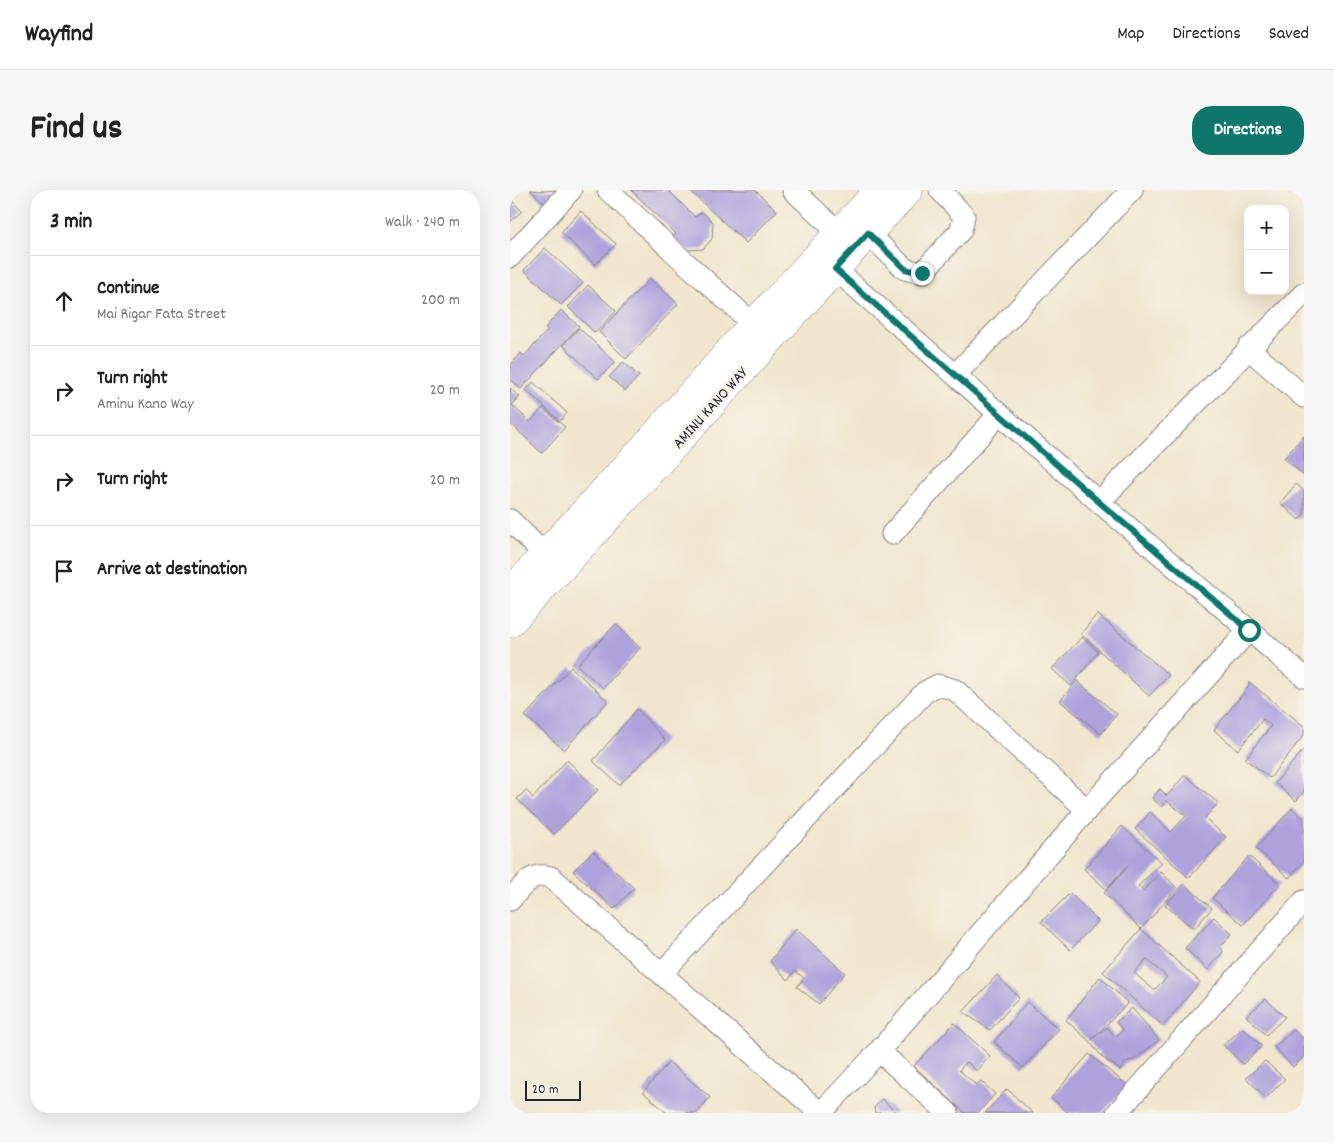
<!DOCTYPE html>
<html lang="en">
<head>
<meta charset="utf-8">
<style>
  body { margin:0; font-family:Dekko,sans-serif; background:#f6f6f6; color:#222 }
  .controls { position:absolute; right:15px; top:15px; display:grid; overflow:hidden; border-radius:10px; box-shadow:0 5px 20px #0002 }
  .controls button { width:45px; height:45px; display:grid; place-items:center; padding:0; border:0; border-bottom:1px solid #e0e0e0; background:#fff; color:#222; font:25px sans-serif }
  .scale { position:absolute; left:15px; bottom:12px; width:56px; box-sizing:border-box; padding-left:5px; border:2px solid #22223b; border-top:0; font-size:14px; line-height:18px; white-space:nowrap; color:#22223b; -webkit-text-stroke:4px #f7f3e8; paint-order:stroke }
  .stop { position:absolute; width:15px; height:15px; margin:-11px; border:4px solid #0f766e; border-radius:50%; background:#fff }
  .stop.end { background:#0f766e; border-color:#fff; box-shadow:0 1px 5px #0008 }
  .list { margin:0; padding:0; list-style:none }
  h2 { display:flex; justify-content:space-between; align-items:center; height:65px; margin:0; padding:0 20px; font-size:21px }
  h2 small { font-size:16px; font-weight:400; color:#767676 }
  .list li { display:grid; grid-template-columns:32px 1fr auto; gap:15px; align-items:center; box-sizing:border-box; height:90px; padding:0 20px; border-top:1px solid #e0e0e0 }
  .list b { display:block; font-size:19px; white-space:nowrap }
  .list p { margin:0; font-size:16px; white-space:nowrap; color:#767676 }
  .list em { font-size:16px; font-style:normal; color:#767676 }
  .icon { flex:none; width:28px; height:28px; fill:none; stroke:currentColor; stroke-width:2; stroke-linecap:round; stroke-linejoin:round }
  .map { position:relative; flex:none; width:794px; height:923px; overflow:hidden; border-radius:20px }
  header { display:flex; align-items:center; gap:30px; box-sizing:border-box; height:70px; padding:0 25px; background:#fff; border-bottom:1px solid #e0e0e0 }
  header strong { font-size:24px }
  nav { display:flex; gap:28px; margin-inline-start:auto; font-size:18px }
  .intro { display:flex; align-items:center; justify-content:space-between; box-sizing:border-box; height:120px; padding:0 30px }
  h1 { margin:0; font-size:35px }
  .button { padding:12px 22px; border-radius:20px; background:#0f766e; color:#fff; font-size:18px; font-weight:700 }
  main { display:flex; gap:30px; padding:0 30px }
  aside { flex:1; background:#fff; border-radius:20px; box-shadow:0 5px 20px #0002 }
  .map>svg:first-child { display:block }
  .building { fill:#aea1dc; fill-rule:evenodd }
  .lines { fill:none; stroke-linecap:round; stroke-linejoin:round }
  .minor-casing { stroke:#8a8484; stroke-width:23 }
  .major-casing { stroke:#8a8484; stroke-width:29 }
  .minor { stroke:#fff; stroke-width:21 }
  .major { stroke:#fff; stroke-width:28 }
  .route { stroke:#0f766e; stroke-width:6 }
  .labels { text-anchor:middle; stroke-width:5; stroke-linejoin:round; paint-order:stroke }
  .street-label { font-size:16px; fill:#22223b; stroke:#f7f3e8 }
</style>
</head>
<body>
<header>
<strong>Wayfind</strong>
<nav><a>Map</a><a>Directions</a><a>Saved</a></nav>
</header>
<div class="intro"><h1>Find us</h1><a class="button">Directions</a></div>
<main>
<aside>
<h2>3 min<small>Walk · 240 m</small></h2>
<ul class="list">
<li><svg class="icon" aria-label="ahead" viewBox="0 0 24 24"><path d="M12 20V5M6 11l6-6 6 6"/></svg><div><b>Continue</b><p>Mai Rigar Fata Street</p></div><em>200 m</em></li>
<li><svg class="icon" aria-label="right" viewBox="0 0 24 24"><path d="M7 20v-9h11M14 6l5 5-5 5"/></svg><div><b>Turn right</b><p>Aminu Kano Way</p></div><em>20 m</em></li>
<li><svg class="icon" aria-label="right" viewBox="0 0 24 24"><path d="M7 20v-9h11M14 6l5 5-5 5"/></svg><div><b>Turn right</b></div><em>20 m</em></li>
<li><svg class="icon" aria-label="arrive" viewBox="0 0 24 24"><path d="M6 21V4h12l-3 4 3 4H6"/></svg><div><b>Arrive at destination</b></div></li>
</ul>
</aside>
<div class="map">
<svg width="794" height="923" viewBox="0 0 794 923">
  <rect width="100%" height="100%" fill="#f7f3e8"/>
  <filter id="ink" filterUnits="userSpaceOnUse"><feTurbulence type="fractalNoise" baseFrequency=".02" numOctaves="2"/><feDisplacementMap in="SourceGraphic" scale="10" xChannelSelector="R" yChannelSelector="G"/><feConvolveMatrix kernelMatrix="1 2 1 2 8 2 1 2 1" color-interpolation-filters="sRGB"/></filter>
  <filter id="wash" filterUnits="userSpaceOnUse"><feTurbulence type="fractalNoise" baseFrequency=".0096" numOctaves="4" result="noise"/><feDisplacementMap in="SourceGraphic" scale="20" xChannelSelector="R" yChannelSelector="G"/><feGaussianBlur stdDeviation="1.12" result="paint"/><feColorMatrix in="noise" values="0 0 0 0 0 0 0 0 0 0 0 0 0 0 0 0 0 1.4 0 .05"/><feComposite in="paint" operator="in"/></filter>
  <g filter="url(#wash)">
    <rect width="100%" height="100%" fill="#f1e6cd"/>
    <g id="blocks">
      <!-- building -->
      <path class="building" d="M20,0L34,1L47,0L34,13Z
        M121,0H158L185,27L192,22L203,32L202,49L193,59L177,60L163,47L166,44Z
        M179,0H245L267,21L236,53Z
        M0,9L12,21L0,32Z
        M71,21L106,54L85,75L51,42Z
        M35,58L73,93L51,115L14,80Z
        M140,88L168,114L116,169L89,142Z
        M78,95L106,121L85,143L58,117Z
        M51,120L69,136L11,199L0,189V176L11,163L14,166L38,140L35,138Z
        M69,138L105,172L88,189L53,155Z
        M113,172L129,186L115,201L99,187Z
        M23,192L57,223L50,231L16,200Z
        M0,198L10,207L2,215L20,232L33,218L55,237L32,263L0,233Z
        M794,246V286L774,268Z
        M786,294L794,301V324L789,330L770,313Z
        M587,424L659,485L639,506L571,444Z
        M106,434L130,458L93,498L67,475Z
        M572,447L588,462L561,496L542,479Z
        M61,477L98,511L54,560L15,526Z
        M567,491L607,524L591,544L550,511Z
        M739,492L794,536V545L760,588L735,569L761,536L753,529L728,560L704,540L738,497Z
        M127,519L155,550L109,595L83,571Z
        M794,559V602L786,611L765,593Z
        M57,570L88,600L44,644L7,609L16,600L23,608Z
        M675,585L708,613L695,628L716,647L679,688L625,639L640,622L661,642L676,626L657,611L652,617L642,608L650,599L657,606Z
        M782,618L794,629V671L779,688L746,658Z
        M612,636L652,673L628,696L634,701L651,682L667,698L631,739L594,703L619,675L596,699L574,679Z
        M83,661L124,698L104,719L63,681Z
        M739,666L770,694L733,735L702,708Z
        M674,694L702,718L684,739L655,715Z
        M560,703L588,731L560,760L531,732Z
        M704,727L722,744L711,756L713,762L698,780L675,758Z
        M286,739L335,783L309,814L287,797L294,788L285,781L278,790L260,771Z
        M631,739L690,792L653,836L593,782ZM636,769L657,787L644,800L624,783Z
        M487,785L509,808L480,840L453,822Z
        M590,787L618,813L581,850L597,837L605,847L613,840L606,832L622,818L649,850L625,869L616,872L610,880L593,868L579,851L556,830Z
        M756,809L775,827L756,845L736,826Z
        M517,812L549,839L513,878L484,852Z
        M444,833L480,866L467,881L457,872L449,880L466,895L471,891L485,904L468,923H455L404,876Z
        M733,838L752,856L733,874L713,855Z
        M784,840L794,849V867L783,877L764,857Z
        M579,864L618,896L592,923H558L541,908Z
        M755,871L775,889L756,908L736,888Z
        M159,872L200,907L187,923H157L133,902Z
        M497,899L523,923H475Z
        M372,909L387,923H365L364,918Z"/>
    </g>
  </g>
  <g filter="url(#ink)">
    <use href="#blocks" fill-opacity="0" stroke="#8a8484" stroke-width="1"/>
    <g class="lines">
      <!-- minor casing -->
      <g class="minor-casing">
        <path id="minor" d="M98,0L167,65L243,134
          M283,0L329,43
          M358,43L395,79L412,83L451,40L454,26L430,0
          M0,67L61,0
          M325,79L589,312L794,487
          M738,158L794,207
          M445,185L622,0
          M589,312L794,103
          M0,330L35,365
          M382,344L489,224
          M0,710C14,696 20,681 41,687L310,923
          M152,783L415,502L428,495L445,500L577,620
          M369,861L438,923
          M311,923L369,861L577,620L739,440
          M607,923L794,711"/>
      </g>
      <!-- major casing -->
      <g class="major-casing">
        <path id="major" d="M0,402L135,256L243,134L369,0
          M0,433C135,291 264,143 399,0"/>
      </g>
      <!-- minor -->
      <use href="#minor" class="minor"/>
      <!-- major -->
      <use href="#major" class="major"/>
    </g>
  </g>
  <g class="lines" filter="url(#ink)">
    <!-- route -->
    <path class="route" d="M412,83L395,79L358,43L325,79L589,312L739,440"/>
  </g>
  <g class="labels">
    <!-- street labels -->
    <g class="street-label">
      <text transform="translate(199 217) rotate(-48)" y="6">AMINU KANO WAY</text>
    </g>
  </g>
</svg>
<div class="controls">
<button>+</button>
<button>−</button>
</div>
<div class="scale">20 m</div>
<div class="stop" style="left:739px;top:440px"></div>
<div class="stop end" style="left:412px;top:83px"></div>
</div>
</main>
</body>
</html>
